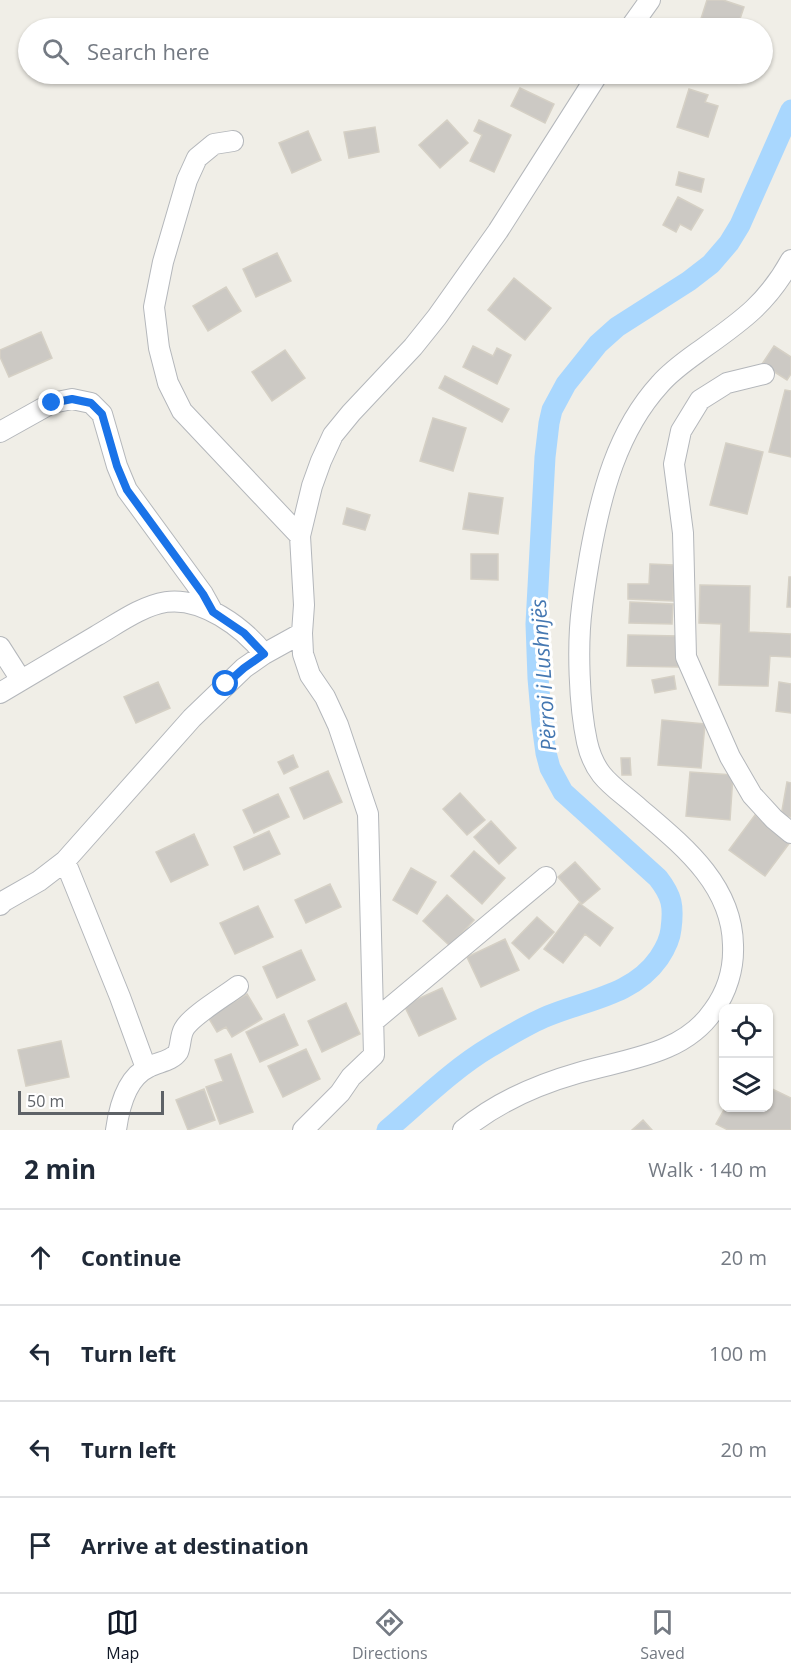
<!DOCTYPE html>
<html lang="en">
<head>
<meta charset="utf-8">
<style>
  body { margin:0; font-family:"Open Sans",sans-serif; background:#f6f6f7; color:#1f2937 }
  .controls { position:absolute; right:18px; bottom:18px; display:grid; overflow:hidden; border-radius:12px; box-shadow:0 2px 4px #0004 }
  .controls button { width:54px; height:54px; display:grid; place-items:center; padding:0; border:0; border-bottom:2px solid #e0e1e3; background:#fff; color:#1f2937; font:30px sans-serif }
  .scale { position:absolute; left:18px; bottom:15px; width:146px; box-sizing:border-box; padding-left:6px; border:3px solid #5e6267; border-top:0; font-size:16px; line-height:21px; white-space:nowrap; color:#5e6267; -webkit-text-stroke:4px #fff; paint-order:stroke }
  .stop { position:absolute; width:18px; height:18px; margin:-14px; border:4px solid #1a73e8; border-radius:50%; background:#fff }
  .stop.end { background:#1a73e8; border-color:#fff; box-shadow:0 2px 6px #0008 }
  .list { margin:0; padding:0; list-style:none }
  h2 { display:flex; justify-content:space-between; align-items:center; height:78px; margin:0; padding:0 24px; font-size:26px }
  h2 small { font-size:20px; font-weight:400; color:#747a83 }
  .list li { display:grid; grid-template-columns:39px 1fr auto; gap:18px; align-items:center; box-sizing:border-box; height:96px; padding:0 24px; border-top:2px solid #e0e1e3 }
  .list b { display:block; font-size:22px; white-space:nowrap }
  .list em { font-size:20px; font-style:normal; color:#747a83 }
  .icon { flex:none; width:33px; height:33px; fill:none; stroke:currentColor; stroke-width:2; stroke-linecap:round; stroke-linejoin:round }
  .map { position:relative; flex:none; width:791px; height:1130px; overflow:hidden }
  .search { position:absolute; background:#fff; box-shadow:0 2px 4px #0004; left:18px; right:18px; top:18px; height:66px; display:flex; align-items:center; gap:15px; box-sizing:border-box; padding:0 21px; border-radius:33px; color:#747a83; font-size:22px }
  .sheet { height:462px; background:#fff }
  nav { display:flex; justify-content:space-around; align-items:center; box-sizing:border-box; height:84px; border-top:2px solid #e0e1e3; background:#fff; font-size:16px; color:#747a83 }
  nav a { display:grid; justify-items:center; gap:3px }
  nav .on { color:#111827 }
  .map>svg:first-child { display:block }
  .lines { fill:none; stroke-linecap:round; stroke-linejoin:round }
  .canal { stroke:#a9d7fe; stroke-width:21 }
  .building { fill:#ccc9c4; stroke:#d5d0c5; stroke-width:1.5 }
  .minor-casing { stroke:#b4b7bb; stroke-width:22 }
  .minor { stroke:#fff; stroke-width:20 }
  .route { stroke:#1a73e8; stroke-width:8 }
  .labels { text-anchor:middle; stroke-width:6; stroke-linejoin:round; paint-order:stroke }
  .water-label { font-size:21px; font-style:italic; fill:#4477b1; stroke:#fff }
</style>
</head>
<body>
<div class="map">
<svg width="791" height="1130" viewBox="0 0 791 1130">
  <rect width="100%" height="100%" fill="#f0eee7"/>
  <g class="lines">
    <!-- canal -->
    <path class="canal" d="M387,1130C420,1102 453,1069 490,1047C507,1037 525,1026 543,1018C583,1000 632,997 659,958C665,949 670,940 671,929C674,906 672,896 658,878L563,792L550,768L546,753L542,724L538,678L536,624L545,457L549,423L552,410L566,384L598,344L617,327L689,281L711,264L729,243L740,225L791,110"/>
  </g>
  <!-- building -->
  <path class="building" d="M707,0H723L744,7L737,28H698Z
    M570,74H587L585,80Z
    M520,88L554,104L545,123L511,106Z
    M689,89L708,95L705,102L718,106L708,137L677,127Z
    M447,120L468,143L440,168L419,145Z
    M479,120L511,135L494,172L470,161L482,135L474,131Z
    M375,127L379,152L349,158L344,132Z
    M308,131L321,160L292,173L279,143Z
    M679,172L704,179L701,192L676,185Z
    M678,197L703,210L691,230L680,224L676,232L663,225Z
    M277,253L291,281L256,297L243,269Z
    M514,278L551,308L525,340L488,310Z
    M226,287L241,311L208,331L193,306Z
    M41,332L52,358L9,377L0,357V350Z
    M473,346L493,356L497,348L511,355L497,384L463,367Z
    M774,346L791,357V374L787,380L762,364Z
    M285,350L305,378L272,401L252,372Z
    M445,376L509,409L502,422L439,388Z
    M785,390L791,391V457L769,452Z
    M433,418L466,428L453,471L420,461Z
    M726,443L763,452L747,514L710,505Z
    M469,493L503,498L498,534L463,529Z
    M347,508L370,515L365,530L343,524Z
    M471,554H498V580L471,579Z
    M650,564L674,565L673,601L628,599V584H649Z
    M789,577H791V607H787Z
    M700,585L750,586L749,632L791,634V657L770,656L768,686L719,685L721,624L699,623Z
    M630,602L673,604L672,624L629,623Z
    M628,635L680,636V667L627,666Z
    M674,676L676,689L655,693L652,680Z
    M158,682L170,708L136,723L124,697Z
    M779,682L791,684V713L776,711Z
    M662,720L705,724L701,768L658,765Z
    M293,755L298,767L284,774L278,762Z
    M621,758H630L631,775H622Z
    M328,771L342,802L304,819L290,788Z
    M690,772L733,775L730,820L686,816Z
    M787,782L791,783V817L781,816Z
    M460,793L485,820L467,835L443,809Z
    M278,794L289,817L254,833L243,810Z
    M755,815L791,841L765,876L729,850Z
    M491,821L516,848L499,864L474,837Z
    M269,831L280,854L244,870L234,847Z
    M194,834L208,865L171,882L156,852Z
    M474,851L505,878L482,904L451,876Z
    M575,862L600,889L582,904L558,877Z
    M411,868L436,882L417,914L393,900Z
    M330,884L341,907L306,923L295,900Z
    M447,895L474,920L450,946L423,921Z
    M579,903L613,928L600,946L585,934L563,963L544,949Z
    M258,906L273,937L235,954L220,923Z
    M537,917L554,932L529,959L512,943Z
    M505,939L519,970L481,987L467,957Z
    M301,950L315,980L277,998L263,967Z
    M442,988L456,1019L419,1036L404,1005Z
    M247,994L262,1019L232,1037L226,1027L217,1032L208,1017Z
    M346,1003L360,1034L322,1052L308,1021Z
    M284,1014L298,1045L260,1062L246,1032Z
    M61,1041L69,1077L26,1086L18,1050Z
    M306,1049L320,1079L283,1097L268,1066Z
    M231,1054L253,1112L220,1124L206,1087L223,1081L215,1060Z
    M768,1087L791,1098V1130H728L716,1124L725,1108H768Z
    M204,1089L215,1120L188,1130L176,1100Z
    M643,1120L652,1130H632Z"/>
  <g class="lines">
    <!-- minor casing -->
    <g class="minor-casing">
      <path id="minor" d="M630,28L650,0
        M233,141L214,144L197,158L187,180L163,262L154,307L159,348L168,383L182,411L300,536
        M764,374L727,383L700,400L681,431L674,464L683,533L686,657L730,757L752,795L774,819L791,833
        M0,432L52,403L72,399L91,403L102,414L117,466L127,490L203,594L213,612
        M0,647L21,680
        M0,693C32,674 64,655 96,636C117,624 141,606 166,602C202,597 243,627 264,654
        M65,861L120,997L146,1068
        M0,905L4,901L39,881L65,861L192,718L244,668L264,654L302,633
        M374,1021L546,877
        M116,1130C119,1108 127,1077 149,1067C158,1062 172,1061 178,1052C181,1045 180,1036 184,1029C191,1016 225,996 238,986
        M303,1130L340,1093L351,1077L374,1055L368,814L338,725L325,697L310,675L303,654L302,633L304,605L300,536L312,486L321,461L333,435L351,413L413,347L437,317L498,231L598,74
        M463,1130C497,1102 536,1085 578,1073C625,1059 683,1055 713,1011C727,992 734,968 733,945C732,884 682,845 640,809C614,786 595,778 587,742C579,705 577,645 582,607C584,590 587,573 590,555C601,494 617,431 660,384C673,369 690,358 705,347C743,320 768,302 791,260"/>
    </g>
    <!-- minor -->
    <use href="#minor" class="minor"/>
  </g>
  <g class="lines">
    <!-- route -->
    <path class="route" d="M52,403L72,399L91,403L102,414L117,466L127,490L203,594L213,612L244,633L264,654L244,668L226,684"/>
  </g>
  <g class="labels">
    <!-- water labels -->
    <g class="water-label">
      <text transform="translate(544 675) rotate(-94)" y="7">Përroi i Lushnjës</text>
    </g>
  </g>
</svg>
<div class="controls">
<button><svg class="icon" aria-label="locate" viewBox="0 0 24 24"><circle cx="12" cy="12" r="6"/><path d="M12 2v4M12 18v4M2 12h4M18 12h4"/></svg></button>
<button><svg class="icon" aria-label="layers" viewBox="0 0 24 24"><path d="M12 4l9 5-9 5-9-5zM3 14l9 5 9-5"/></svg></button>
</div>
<div class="scale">50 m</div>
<div class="stop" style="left:226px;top:684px"></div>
<div class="stop end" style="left:52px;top:403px"></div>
<div class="search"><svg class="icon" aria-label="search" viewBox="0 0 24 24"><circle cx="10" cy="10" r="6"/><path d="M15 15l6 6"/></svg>Search here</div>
</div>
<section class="sheet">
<h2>2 min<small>Walk · 140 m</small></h2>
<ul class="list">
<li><svg class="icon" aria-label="ahead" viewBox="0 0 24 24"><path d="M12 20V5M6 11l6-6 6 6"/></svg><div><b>Continue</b></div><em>20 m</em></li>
<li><svg class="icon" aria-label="left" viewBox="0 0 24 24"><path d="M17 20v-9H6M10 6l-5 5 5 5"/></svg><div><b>Turn left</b></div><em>100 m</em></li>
<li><svg class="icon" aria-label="left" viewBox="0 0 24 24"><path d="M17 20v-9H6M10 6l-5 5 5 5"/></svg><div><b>Turn left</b></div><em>20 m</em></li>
<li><svg class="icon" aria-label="arrive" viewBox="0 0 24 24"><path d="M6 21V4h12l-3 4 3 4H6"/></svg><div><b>Arrive at destination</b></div></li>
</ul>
</section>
<nav>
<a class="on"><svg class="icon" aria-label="map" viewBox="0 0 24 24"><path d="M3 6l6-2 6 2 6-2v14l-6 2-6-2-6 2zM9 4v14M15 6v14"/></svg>Map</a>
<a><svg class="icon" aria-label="directions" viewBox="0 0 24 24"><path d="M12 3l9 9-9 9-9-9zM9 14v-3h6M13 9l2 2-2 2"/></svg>Directions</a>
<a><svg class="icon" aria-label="saved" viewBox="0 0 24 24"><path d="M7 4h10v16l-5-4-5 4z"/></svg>Saved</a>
</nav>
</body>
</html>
